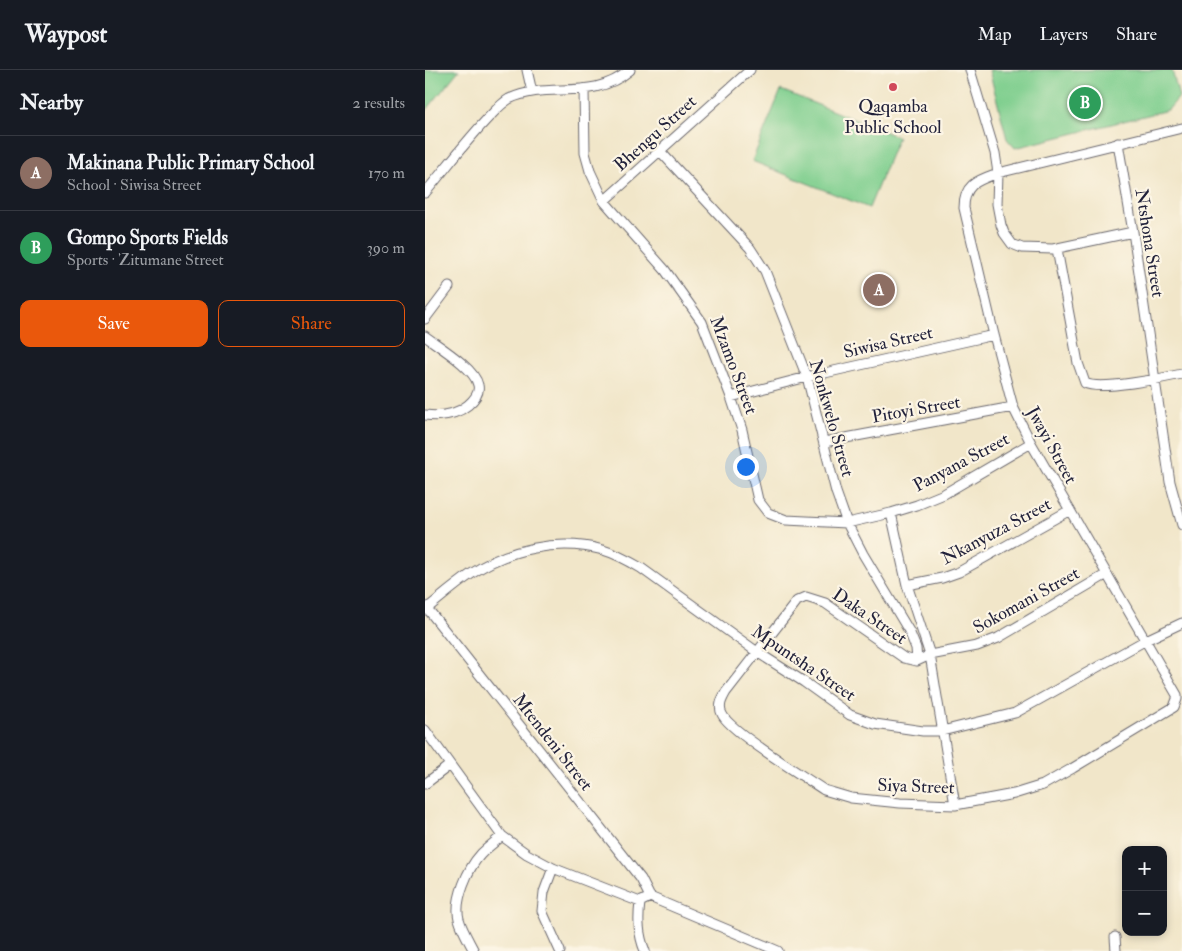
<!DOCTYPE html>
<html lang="en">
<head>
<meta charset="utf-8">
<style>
  body { margin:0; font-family:"IM FELL Double Pica",serif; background:#242831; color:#f1f3f6 }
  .controls { position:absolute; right:15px; bottom:15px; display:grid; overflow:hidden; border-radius:10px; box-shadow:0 2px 8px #0003 }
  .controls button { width:45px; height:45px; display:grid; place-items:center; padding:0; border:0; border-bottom:1px solid #363941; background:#171b24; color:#f1f3f6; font:25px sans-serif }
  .you { position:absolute; left:320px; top:396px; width:18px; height:18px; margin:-12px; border:4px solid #fff; border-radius:50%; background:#1a73e8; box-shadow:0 0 0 8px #1a73e833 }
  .badge { display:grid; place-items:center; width:32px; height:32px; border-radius:50%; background:#ea580c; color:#fff; font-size:16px; font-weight:700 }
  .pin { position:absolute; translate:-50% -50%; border:2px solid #fff; box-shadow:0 1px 5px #0006 }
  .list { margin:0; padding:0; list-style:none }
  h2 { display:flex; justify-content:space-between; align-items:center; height:65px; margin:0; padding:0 20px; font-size:21px }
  h2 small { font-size:16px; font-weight:400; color:#9ea1a6 }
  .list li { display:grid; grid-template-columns:32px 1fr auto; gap:15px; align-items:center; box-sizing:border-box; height:75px; padding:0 20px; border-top:1px solid #363941 }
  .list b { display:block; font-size:19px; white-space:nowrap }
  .list p { margin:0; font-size:16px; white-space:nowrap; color:#9ea1a6 }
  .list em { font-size:16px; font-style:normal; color:#9ea1a6 }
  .actions { display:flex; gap:10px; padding:15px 20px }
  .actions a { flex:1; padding:11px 0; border:1px solid #ea580c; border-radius:10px; text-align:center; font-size:18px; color:#ea580c }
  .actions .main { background:#ea580c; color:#fff }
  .map { position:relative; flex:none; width:757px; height:881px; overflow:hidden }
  header { display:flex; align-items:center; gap:30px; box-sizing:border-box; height:70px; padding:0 25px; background:#171b24; border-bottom:1px solid #363941 }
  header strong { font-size:24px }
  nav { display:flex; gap:28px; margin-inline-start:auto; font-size:18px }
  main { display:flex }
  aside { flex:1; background:#171b24 }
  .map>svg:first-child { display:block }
  .green { fill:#80cf8f; stroke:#517865 }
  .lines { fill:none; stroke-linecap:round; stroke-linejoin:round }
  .minor-casing { stroke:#6a676d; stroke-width:11 }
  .minor { stroke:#fff; stroke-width:9 }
  .poi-dot { fill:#d1495b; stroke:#fcf5e5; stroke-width:2 }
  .labels { text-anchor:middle; stroke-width:4.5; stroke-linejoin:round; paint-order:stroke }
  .poi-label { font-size:18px; fill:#22223b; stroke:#fcf5e5 }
  .street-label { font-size:18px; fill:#22223b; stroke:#fcf5e5 }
</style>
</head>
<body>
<header>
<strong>Waypost</strong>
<nav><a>Map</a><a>Layers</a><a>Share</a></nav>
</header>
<main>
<aside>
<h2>Nearby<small>2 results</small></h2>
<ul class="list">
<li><span class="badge" style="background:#8d6e63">A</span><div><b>Makinana Public Primary School</b><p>School · Siwisa Street</p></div><em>170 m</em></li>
<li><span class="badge" style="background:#2e9e5b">B</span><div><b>Gompo Sports Fields</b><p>Sports · Zitumane Street</p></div><em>390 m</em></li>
</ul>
<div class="actions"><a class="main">Save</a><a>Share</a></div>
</aside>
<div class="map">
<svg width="757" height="881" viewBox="0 0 757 881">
  <rect width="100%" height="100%" fill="#fcf5e5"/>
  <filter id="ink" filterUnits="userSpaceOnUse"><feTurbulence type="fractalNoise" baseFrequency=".02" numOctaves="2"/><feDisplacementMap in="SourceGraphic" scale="10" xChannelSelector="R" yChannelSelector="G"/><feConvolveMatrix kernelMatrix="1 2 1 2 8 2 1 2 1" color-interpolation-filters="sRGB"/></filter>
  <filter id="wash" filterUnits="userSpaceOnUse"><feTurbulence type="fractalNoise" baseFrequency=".0096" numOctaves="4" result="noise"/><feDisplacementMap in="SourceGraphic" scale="20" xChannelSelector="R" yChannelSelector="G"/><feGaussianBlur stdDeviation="1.12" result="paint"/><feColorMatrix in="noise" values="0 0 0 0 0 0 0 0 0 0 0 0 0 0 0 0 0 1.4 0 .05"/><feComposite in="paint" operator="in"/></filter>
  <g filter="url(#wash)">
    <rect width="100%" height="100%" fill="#f1e6c9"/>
    <!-- green -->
    <path class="green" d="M0,0H34L0,42Z
      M564,0H747L754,27L743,40L590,78L582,69Z
      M356,20L473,67L444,138L327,91Z"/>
  </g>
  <g filter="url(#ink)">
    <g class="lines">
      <!-- minor casing -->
      <g class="minor-casing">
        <path id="minor" d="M102,0L107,22
          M545,0L570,83L573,103L572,134L576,155L579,163L587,174L597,178L628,179L708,162
          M159,19L160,83L165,101L179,131L240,200L277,252L306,327L317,360L333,430L343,443L361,450L422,453L466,443L492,435L519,424L606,373
          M693,73L708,162L745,412L757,455
          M234,80L325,178L340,201L382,307L411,422L422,453L438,484L484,561L491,578L492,591
          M0,123C21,98 41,71 64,47C70,41 77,33 84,29C124,10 166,33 205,0
          M179,131L325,0
          M632,179L653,293L660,313C674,321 739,308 757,304
          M0,249L24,217
          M0,266C13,276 50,298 53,315C55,323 49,330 43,335C31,345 16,347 0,345
          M306,327L382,307L569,265
          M399,372L588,337
          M466,443L482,515L505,585L530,735
          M682,504L573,568L552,576L505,585L492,591L479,588L400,533L381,527L372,531L301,622C297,629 293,636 297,644C304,661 380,707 399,720L426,728L475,733L530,735L589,724L618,715L648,698L749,637L752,629V625L606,373L588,337L569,265L539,138C539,113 554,110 573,103L757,58
          M482,515L517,508L534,502L645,440
          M2,538L216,809L225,827
          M0,540C15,528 30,515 46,504C83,479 133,468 178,480C192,484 204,491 216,498L332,582L379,612L425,645L450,654L498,661H517L590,643L721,570L757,553
          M0,660L77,766L102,784L128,798L215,832L225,827
          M0,714L25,695
          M128,798L119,822L117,841L135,881
          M225,827L353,881
          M215,832C213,849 213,864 220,881
          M690,867L691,881
          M49,881C44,871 37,860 34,849C29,830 43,798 56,784C63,777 70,772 77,766"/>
      </g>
      <!-- minor -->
      <use href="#minor" class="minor"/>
    </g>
  </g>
  <!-- markers -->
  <circle class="poi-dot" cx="468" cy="17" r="5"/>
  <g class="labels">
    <!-- poi labels -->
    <g class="poi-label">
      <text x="468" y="42">Qaqamba<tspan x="468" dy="21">Public School</tspan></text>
    </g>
    <!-- street labels -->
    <g class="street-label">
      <text transform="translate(230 63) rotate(-42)" y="6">Bhengu Street</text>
      <text transform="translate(725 173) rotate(81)" y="6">Ntshona Street</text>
      <text transform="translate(463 272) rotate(-13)" y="6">Siwisa Street</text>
      <text transform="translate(309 295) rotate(69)" y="6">Mzamo Street</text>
      <text transform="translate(491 339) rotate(-10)" y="6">Pitoyi Street</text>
      <text transform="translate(407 348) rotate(74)" y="6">Nonkwelo Street</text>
      <text transform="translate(627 375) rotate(61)" y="6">Jwayi Street</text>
      <text transform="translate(536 392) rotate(-28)" y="6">Panyana Street</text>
      <text transform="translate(571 461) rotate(-28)" y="6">Nkanyuza Street</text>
      <text transform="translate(601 530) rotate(-29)" y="6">Sokomani Street</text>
      <text transform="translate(445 546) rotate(34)" y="6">Daka Street</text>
      <text transform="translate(379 593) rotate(34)" y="6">Mpuntsha Street</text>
      <text transform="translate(128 672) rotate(52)" y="6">Mtendeni Street</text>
      <text transform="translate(491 716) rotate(2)" y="6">Siya Street</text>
    </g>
  </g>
</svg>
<div class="controls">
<button>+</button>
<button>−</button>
</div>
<div class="you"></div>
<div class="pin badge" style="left:454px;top:220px;background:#8d6e63">A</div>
<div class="pin badge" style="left:660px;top:33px;background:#2e9e5b">B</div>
</div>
</main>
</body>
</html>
